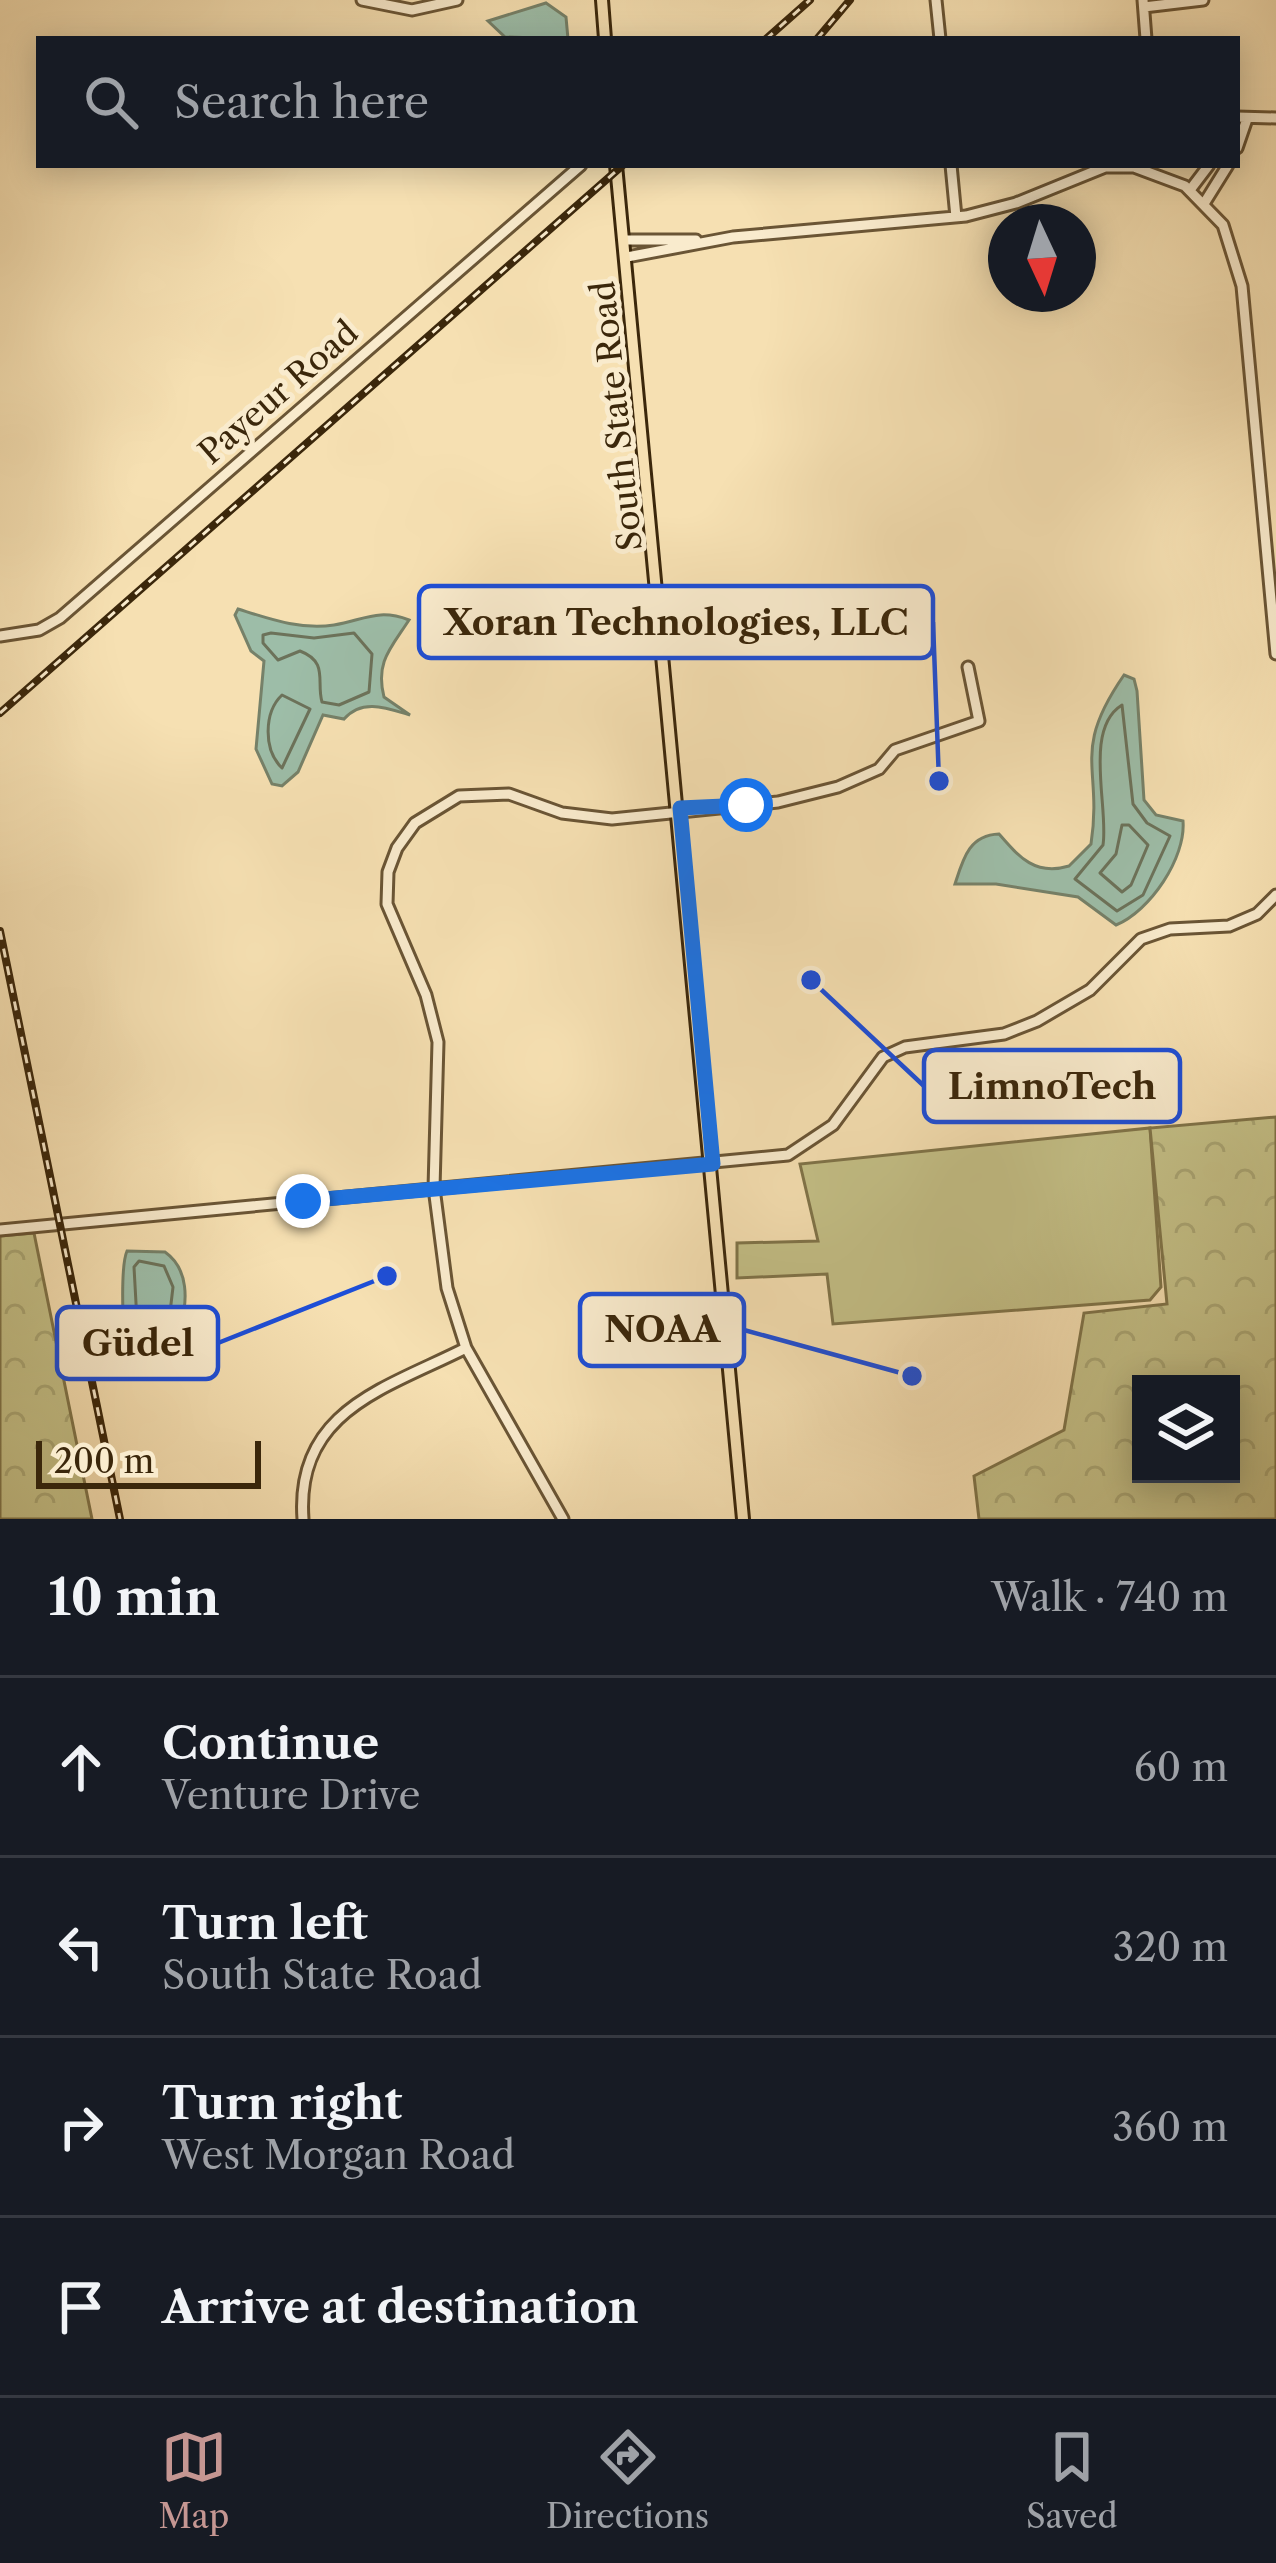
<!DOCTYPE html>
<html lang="en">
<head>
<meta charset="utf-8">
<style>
  body { margin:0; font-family:"Libre Caslon Text",serif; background:#20242c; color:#f1f3f6 }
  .controls { position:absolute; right:36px; bottom:36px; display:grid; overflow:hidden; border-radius:0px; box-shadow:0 6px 30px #0003 }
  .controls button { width:108px; height:108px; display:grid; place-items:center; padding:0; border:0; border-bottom:3px solid #363941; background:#171b24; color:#f1f3f6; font:60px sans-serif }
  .compass { position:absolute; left:988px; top:204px; width:108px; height:108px; border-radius:50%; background:#171b24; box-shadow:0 6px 30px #0003; rotate:176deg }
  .scale { position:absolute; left:36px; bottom:30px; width:225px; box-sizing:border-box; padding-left:12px; border:6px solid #3b270b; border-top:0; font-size:33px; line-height:42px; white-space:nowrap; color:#3b270b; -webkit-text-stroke:9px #f9ebcd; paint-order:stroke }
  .stop { position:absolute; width:36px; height:36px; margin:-27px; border:9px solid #1a73e8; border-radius:50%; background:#fff }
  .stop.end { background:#1a73e8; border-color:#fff; box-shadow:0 3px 12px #0008 }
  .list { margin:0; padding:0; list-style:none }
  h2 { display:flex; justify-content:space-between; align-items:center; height:156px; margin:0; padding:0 48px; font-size:51px }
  h2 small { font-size:39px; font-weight:400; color:#9ea1a6 }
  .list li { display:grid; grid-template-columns:78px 1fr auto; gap:36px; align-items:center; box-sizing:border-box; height:180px; padding:0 48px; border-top:3px solid #363941 }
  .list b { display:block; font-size:45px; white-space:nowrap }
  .list p { margin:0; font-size:39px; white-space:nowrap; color:#9ea1a6 }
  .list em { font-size:39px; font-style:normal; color:#9ea1a6 }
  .icon { flex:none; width:66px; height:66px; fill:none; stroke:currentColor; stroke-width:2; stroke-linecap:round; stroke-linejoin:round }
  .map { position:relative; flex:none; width:1276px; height:1519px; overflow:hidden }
  .search { position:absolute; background:#171b24; box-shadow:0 6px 30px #0003; left:36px; right:36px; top:36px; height:132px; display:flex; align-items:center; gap:30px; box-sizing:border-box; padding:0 42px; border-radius:0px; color:#9ea1a6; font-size:45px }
  .sheet { height:876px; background:#171b24 }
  nav { display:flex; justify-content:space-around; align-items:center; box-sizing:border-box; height:168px; border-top:3px solid #363941; background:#171b24; font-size:33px; color:#9ea1a6 }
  nav a { display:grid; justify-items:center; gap:6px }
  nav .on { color:#c59692 }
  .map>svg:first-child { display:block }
  .grass { fill:#c4c087; stroke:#807449; stroke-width:3 }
  .forest { fill:url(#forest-crowns); stroke:#807449; stroke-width:3; fill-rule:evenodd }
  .water { fill:#9dbda8; stroke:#768169; stroke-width:3 }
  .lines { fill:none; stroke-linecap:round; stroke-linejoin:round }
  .shore { stroke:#6c725a; stroke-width:3 }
  .minor-casing { stroke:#6a5535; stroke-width:15 }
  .major-casing { stroke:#3b270b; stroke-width:16 }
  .minor { stroke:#f9ebcd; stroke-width:9 }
  .major { stroke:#f6e0b2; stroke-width:10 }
  .rail-casing { stroke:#3b270b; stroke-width:8 }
  .rail { stroke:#f9ebcd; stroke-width:3; stroke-dasharray:9; stroke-linecap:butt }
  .route { stroke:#1a73e8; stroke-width:15 }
  .labels { text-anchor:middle; stroke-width:10; stroke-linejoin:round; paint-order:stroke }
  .street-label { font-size:33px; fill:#3b270b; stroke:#f9ebcd }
  .leader { fill:none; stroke:#1d4ed8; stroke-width:4.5 }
  .callout-dot { fill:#1d4ed8; stroke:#f9ebcd; stroke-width:4.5 }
  .callout { fill:#f9ebcd; stroke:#1d4ed8; stroke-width:4.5 }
  .callout-label { font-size:36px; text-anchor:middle; font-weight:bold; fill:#3b270b }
</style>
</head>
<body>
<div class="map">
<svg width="1276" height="1519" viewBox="0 0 1276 1519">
  <defs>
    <pattern id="forest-crowns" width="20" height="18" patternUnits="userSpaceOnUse" patternTransform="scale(3)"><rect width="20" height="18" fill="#c4c087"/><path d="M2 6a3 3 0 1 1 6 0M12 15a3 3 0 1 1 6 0" fill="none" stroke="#a9a573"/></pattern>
  </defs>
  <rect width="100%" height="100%" fill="#f6e0b2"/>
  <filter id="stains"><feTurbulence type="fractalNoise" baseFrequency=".00167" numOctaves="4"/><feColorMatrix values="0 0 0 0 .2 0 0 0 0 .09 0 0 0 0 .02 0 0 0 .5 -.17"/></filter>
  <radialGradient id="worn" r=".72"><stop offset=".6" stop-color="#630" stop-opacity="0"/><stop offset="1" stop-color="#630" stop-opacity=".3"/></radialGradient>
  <!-- grass -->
  <path class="grass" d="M1150,1128L1161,1287L1150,1300L833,1324L827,1274L737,1278V1243L818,1241L800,1164Z"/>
  <!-- forest -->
  <path class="forest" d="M1276,1117V1519H979L974,1476L1064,1430L1084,1313L1167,1304L1150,1128ZM1141,1384H1231V1474H1141Z
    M34,1233L92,1519H0V1236Z"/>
  <!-- water -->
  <path class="water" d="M546,3L566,17L568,39L505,37L488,21Z
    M238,609C270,619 300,630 334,625C364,620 378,608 409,620C391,648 375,662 384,697L410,715C387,708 362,698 344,719L323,715L298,772L282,786L272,784L256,749L264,661L251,651L235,615Z
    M1124,675L1134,679L1137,691L1144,800L1156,815L1183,821C1186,858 1150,911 1116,925L1078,897L996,884H955C963,859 969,835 999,834C1019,857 1035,876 1069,866L1091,844C1103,766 1070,753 1124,675Z
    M127,1251L165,1252C189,1269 188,1301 180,1327L138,1366H130C122,1356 120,1267 127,1251Z"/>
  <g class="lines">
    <!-- shore -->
    <path class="shore" d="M271,633L314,638L354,633L372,654L369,692L339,705L322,702C316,682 329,662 300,651L278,660L263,643V635Z
      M282,695L310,709L282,768C263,750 264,712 282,695Z
      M1122,705L1133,804L1147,823L1170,836L1143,895L1117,911L1075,879L1103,845C1109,808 1083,729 1122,705Z
      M1122,825H1129L1148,845L1131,885L1122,892L1100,873L1116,854Z
      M139,1261L164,1266L173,1287L169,1321L144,1344L138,1339L134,1267Z"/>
    <!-- minor casing -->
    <g class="minor-casing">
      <path id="minor" d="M362,0L412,10L457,0
        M936,0L940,39
        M1143,0L1146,39
        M1144,7L1203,0
        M1237,117L1276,118
        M1237,148L1247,119
        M951,165L956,217
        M1190,190L1209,165
        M1205,202L1228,165
        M625,240H696
        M627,257L733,237L966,216L1016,203L1105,167H1134L1185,186L1223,225L1242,286L1276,654
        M0,636L39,630L60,618L581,165
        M0,1230L788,1155L833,1125L883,1057L905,1047L1004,1034L1037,1021L1090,990L1141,939L1170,929L1229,926L1257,914L1276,895
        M303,1519C295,1410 387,1388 466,1348
        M563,1519L466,1348L447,1288L434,1188L438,1042L426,995L387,904L388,872L397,848L415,823L459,796L509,794L562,813L612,819L778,802L838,787L879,769L895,750L979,721L968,667"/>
    </g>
    <!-- major casing -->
    <g class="major-casing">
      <path id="major" d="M602,0L605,39
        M616,165L743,1519"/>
    </g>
    <!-- minor -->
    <use href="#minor" class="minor"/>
    <!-- major -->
    <use href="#major" class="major"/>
    <!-- rail casing -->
    <g class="rail-casing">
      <path id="rail" d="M766,39L810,0
        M817,39L850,0
        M0,713L623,165
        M0,931L120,1519"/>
    </g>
    <!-- rail -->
    <use href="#rail" class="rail"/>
  </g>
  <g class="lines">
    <!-- route -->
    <path class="route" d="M303,1201L713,1164L680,808L746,805"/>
  </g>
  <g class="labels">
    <!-- street labels -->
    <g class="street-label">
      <text transform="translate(278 392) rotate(-41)" y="12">Payeur Road</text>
      <text transform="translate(616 416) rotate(-96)" y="12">South State Road</text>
    </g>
  </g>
  <!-- callouts -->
  <path class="leader" d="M939 781L933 622M811 980L924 1086M912 1376L744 1330M387 1276L218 1343"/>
  <g class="callout-dot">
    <circle cx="939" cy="781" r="12"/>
    <circle cx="811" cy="980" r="12"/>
    <circle cx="912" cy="1376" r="12"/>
    <circle cx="387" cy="1276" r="12"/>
  </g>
  <g class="callout">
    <rect x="419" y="586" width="514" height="72" rx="12"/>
    <rect x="924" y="1050" width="256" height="72" rx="12"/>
    <rect x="580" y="1294" width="164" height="72" rx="12"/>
    <rect x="57" y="1307" width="161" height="72" rx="12"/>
  </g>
  <g class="callout-label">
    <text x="676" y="635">Xoran Technologies, LLC</text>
    <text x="1052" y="1099">LimnoTech</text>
    <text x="662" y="1342">NOAA</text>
    <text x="138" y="1356">Güdel</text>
  </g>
  <rect width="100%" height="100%" filter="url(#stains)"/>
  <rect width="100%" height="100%" fill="url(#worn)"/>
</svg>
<div class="controls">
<button><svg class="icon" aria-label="layers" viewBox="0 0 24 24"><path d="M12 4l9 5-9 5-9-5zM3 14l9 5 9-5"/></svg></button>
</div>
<svg class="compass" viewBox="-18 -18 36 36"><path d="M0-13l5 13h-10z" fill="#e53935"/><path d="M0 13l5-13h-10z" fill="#9ea1a6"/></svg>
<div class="scale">200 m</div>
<div class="stop" style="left:746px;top:805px"></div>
<div class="stop end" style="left:303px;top:1201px"></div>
<div class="search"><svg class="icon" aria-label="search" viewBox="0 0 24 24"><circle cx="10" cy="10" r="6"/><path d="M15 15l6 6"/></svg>Search here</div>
</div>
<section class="sheet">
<h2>10 min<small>Walk · 740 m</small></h2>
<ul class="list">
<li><svg class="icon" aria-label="ahead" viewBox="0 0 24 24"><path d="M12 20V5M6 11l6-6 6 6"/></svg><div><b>Continue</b><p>Venture Drive</p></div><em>60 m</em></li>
<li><svg class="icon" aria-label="left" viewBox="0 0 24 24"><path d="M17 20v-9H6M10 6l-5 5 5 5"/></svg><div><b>Turn left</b><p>South State Road</p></div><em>320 m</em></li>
<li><svg class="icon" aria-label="right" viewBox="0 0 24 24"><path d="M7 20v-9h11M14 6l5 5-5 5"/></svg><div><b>Turn right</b><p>West Morgan Road</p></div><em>360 m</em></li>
<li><svg class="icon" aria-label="arrive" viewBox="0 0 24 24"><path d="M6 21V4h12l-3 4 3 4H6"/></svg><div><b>Arrive at destination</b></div></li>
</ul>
</section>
<nav>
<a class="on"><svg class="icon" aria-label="map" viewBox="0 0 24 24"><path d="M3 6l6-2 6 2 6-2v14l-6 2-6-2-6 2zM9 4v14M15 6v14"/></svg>Map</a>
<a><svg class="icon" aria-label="directions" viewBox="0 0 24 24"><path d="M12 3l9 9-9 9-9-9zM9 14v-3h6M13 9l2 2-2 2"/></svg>Directions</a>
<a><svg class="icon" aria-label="saved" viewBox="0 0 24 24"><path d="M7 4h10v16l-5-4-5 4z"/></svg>Saved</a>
</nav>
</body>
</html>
